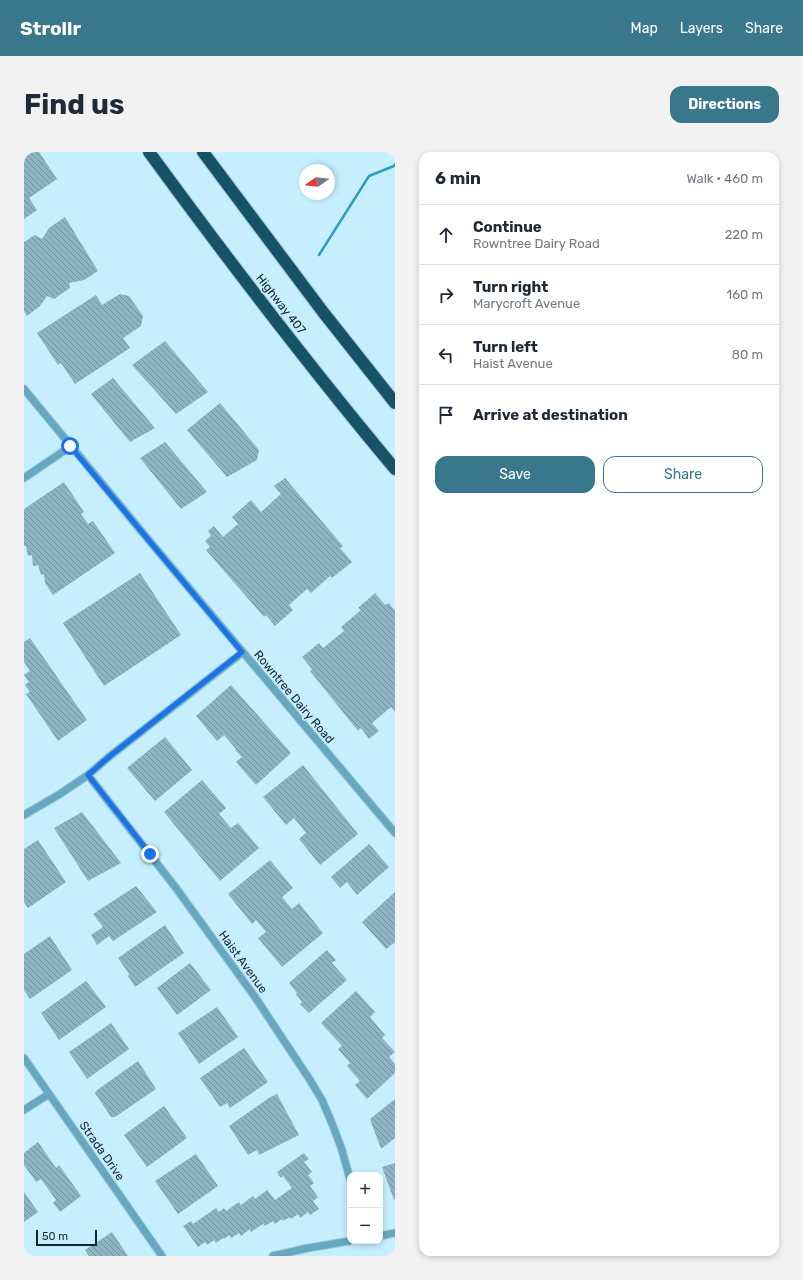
<!DOCTYPE html>
<html lang="en">
<head>
<meta charset="utf-8">
<style>
  body { margin:0; font-family:Rubik,sans-serif; background:#f2f2f3; color:#1f2937 }
  .controls { position:absolute; right:12px; bottom:12px; display:grid; overflow:hidden; border-radius:8px; box-shadow:0 2px 6px #0003 }
  .controls button { width:36px; height:36px; display:grid; place-items:center; padding:0; border:0; border-bottom:1px solid #e0e1e3; background:#fff; color:#1f2937; font:20px sans-serif }
  .compass { position:absolute; left:275px; top:12px; width:36px; height:36px; border-radius:50%; background:#fff; box-shadow:0 2px 6px #0003; rotate:256deg }
  .scale { position:absolute; left:12px; bottom:10px; width:61px; box-sizing:border-box; padding-left:4px; border:2px solid #15252b; border-top:0; font-size:11px; line-height:14px; white-space:nowrap; color:#15252b; -webkit-text-stroke:3px #c5eeff; paint-order:stroke }
  .stop { position:absolute; width:12px; height:12px; margin:-9px; border:3px solid #1a73e8; border-radius:50%; background:#fff }
  .stop.end { background:#1a73e8; border-color:#fff; box-shadow:0 1px 4px #0008 }
  .list { margin:0; padding:0; list-style:none }
  h2 { display:flex; justify-content:space-between; align-items:center; height:52px; margin:0; padding:0 16px; font-size:17px }
  h2 small { font-size:13px; font-weight:400; color:#747a83 }
  .list li { display:grid; grid-template-columns:26px 1fr auto; gap:12px; align-items:center; box-sizing:border-box; height:60px; padding:0 16px; border-top:1px solid #e0e1e3 }
  .list b { display:block; font-size:15px; white-space:nowrap }
  .list p { margin:0; font-size:13px; white-space:nowrap; color:#747a83 }
  .list em { font-size:13px; font-style:normal; color:#747a83 }
  .actions { display:flex; gap:8px; padding:12px 16px }
  .actions a { flex:1; padding:9px 0; border:1px solid #39778d; border-radius:12px; text-align:center; font-size:14px; color:#39778d }
  .actions .main { background:#39778d; color:#fff }
  .icon { flex:none; width:22px; height:22px; fill:none; stroke:currentColor; stroke-width:2; stroke-linecap:round; stroke-linejoin:round }
  .map { position:relative; flex:none; width:371px; height:1104px; overflow:hidden; border-radius:12px }
  header { display:flex; align-items:center; gap:24px; box-sizing:border-box; height:56px; padding:0 20px; background:#39778d; color:#fff }
  header strong { font-size:19px }
  nav { display:flex; gap:22px; margin-inline-start:auto; font-size:14px }
  .intro { display:flex; align-items:center; justify-content:space-between; box-sizing:border-box; height:96px; padding:0 24px }
  h1 { margin:0; font-size:28px }
  .button { padding:10px 18px; border-radius:12px; background:#39778d; color:#fff; font-size:14px; font-weight:700 }
  main { display:flex; gap:24px; padding:0 24px }
  aside { flex:1; background:#fff; border-radius:12px; box-shadow:0 2px 6px #0003 }
  .map>svg:first-child { display:block }
  .lines { fill:none; stroke-linecap:round; stroke-linejoin:round }
  .stream { stroke:#2f9ec2; stroke-width:2.5 }
  .building { fill:url(#building-back-hatch) }
  .minor-casing { stroke:#a5cad9; stroke-width:9 }
  .motorway-casing { stroke:#a5cad9; stroke-width:14 }
  .minor { stroke:#66a8c0; stroke-width:7 }
  .motorway { stroke:#175367; stroke-width:12 }
  .route { stroke:#1a73e8; stroke-width:5 }
  .labels { text-anchor:middle; stroke-width:3.5; stroke-linejoin:round; paint-order:stroke }
  .street-label { font-size:12px; fill:#15252b; stroke:#c5eeff }
</style>
</head>
<body>
<header>
<strong>Strollr</strong>
<nav><a>Map</a><a>Layers</a><a>Share</a></nav>
</header>
<div class="intro"><h1>Find us</h1><a class="button">Directions</a></div>
<main>
<div class="map">
<svg width="371" height="1104" viewBox="0 0 371 1104">
  <defs>
    <pattern id="building-back-hatch" width="6" height="6" patternUnits="userSpaceOnUse"><rect width="6" height="6" fill="#8cb4c3"/><path d="M-1 5l2 2M0 0l6 6M5-1l2 2" fill="none" stroke="#71929f"/></pattern>
  </defs>
  <rect width="100%" height="100%" fill="#c5eeff"/>
  <g class="lines">
    <!-- stream -->
    <path class="stream" d="M295,103L345,24L370,14L371,12"/>
  </g>
  <!-- building -->
  <path class="building" d="M0,0H15L33,27L5,46L13,58L0,67Z
    M41,65L74,119L60,128L45,131L46,136L30,147L23,144L16,154L3,164L0,159V90L11,83L18,87L25,76Z
    M96,142L105,144L119,164L117,174L99,186L106,196L51,232L37,211L34,213L13,181L72,143L78,153Z
    M141,189L184,240L152,262L108,213Z
    M89,226L131,276L106,290L67,242Z
    M196,251L235,298L233,308L203,325L163,278Z
    M141,290L183,340L157,357L116,306Z
    M261,326L319,394L316,396L328,410L308,426L306,424L287,441L283,437L265,453L269,458L251,474L242,463L240,465L182,398L186,395L181,389L187,384L184,379L190,374L199,385L214,372L208,365L227,348L237,360L257,342L250,334Z
    M40,330L60,360L57,362L64,372L69,369L91,401L29,443L21,431L20,422L17,423L14,413L9,414L8,403L4,404L2,394H0V357Z
    M116,421L157,483L80,534L39,471Z
    M351,441L361,453L365,451L371,459V560L367,555L348,571L355,579L345,587L337,576L334,579L286,519L288,517L278,505L295,491L299,496L320,479L317,475L337,458L334,456Z
    M6,486L63,568L34,589L2,542L6,540L1,533L5,530L0,523L6,519L0,510V490Z
    M207,533L267,601L232,633L212,610L218,605L211,598L212,597L200,583L193,589L172,564Z
    M141,585L168,618L131,649L103,616Z
    M279,613L334,682L296,713L275,687L282,681L270,666L262,673L239,645Z
    M178,628L202,656L195,662L207,676L214,671L235,696L196,729L140,660Z
    M58,660L97,711L64,729L30,676Z
    M14,688L42,730L4,756L0,750V697Z
    M345,692L365,715L333,743L323,730L316,736L307,725Z
    M246,708L269,736L258,745L268,757L275,751L299,781L258,815L234,786L242,780L232,768L228,772L204,742Z
    M112,734L133,760L89,789L85,784L73,793L67,783L79,775L69,762Z
    M371,740V790L362,797L338,770Z
    M141,773L160,801L111,835L104,824L105,822L94,806Z
    M26,784L48,818L6,847L0,838V802Z
    M303,798L312,808L308,811L323,828L285,861L276,852L278,850L272,842L273,841L265,831Z
    M166,811L187,838L153,863L133,836Z
    M62,829L82,855L35,888L17,861Z
    M332,839L351,860L346,865L361,883L358,886L371,900L365,905L371,912V921L343,947L331,933L336,929L323,914L326,911L314,897L318,894L297,871Z
    M193,855L214,885L175,912L154,881Z
    M87,871L105,897L63,927L45,900Z
    M220,896L244,930L206,956L203,951L196,955L176,926Z
    M114,909L132,937L91,965H87L71,941L73,938Z
    M253,942L275,983L235,1003L233,998L224,1003L205,974L245,946Z
    M371,947V986L357,997L346,967Z
    M140,954L163,986L123,1015L100,983Z
    M14,990L32,1016L35,1013L57,1044L36,1060L29,1051L32,1048L17,1027L12,1030L0,1013V1001Z
    M280,1001L285,1007L280,1010L288,1020L284,1023L290,1031L286,1034L294,1045L289,1049L295,1057L286,1063L284,1060L276,1066L274,1062L267,1067L266,1065L259,1069L258,1067L251,1072L249,1069L241,1074L239,1072L227,1080L226,1077L217,1084L215,1081L207,1086L205,1083L200,1087L199,1086L192,1091L190,1088L183,1093L181,1090L174,1095L159,1074L167,1069L169,1072L192,1056L195,1060L200,1056L202,1059L215,1050L217,1053L229,1044L231,1047L243,1038L251,1048L268,1036L259,1024L257,1026L253,1020Z
    M172,1002L194,1034L154,1062L131,1029Z
    M371,1011V1047L370,1048L358,1015Z
    M0,1040L14,1060L0,1070Z
    M88,1080L104,1104H65L61,1098Z"/>
  <g class="lines">
    <!-- minor casing -->
    <g class="minor-casing">
      <path id="minor" d="M0,237L128,392L371,681
        M0,326L47,294
        M64,623L152,736L231,845L286,928L298,948L307,969L317,995L326,1027
        M0,663L36,642L64,623L86,604L219,500
        M0,906L138,1104
        M0,958L25,942
        M356,1084L371,1081
        M249,1104L284,1096L326,1089"/>
    </g>
    <!-- motorway casing -->
    <g class="motorway-casing">
      <path id="motorway" d="M125,0C204,108 285,214 371,317
        M179,0L299,160L371,251"/>
    </g>
    <!-- minor -->
    <use href="#minor" class="minor"/>
    <!-- motorway -->
    <use href="#motorway" class="motorway"/>
  </g>
  <g class="lines">
    <!-- route -->
    <path class="route" d="M46,294L218,500L86,604L64,623L126,702"/>
  </g>
  <g class="labels">
    <!-- street labels -->
    <g class="street-label">
      <text transform="translate(257 152) rotate(52)" y="4">Highway 407</text>
      <text transform="translate(270 545) rotate(50)" y="4">Rowntree Dairy Road</text>
      <text transform="translate(219 810) rotate(54)" y="4">Haist Avenue</text>
      <text transform="translate(78 999) rotate(55)" y="4">Strada Drive</text>
    </g>
  </g>
</svg>
<div class="controls">
<button>+</button>
<button>−</button>
</div>
<svg class="compass" viewBox="-18 -18 36 36"><path d="M0-13l5 13h-10z" fill="#e53935"/><path d="M0 13l5-13h-10z" fill="#747a83"/></svg>
<div class="scale">50 m</div>
<div class="stop" style="left:46px;top:294px"></div>
<div class="stop end" style="left:126px;top:702px"></div>
</div>
<aside>
<h2>6 min<small>Walk · 460 m</small></h2>
<ul class="list">
<li><svg class="icon" aria-label="ahead" viewBox="0 0 24 24"><path d="M12 20V5M6 11l6-6 6 6"/></svg><div><b>Continue</b><p>Rowntree Dairy Road</p></div><em>220 m</em></li>
<li><svg class="icon" aria-label="right" viewBox="0 0 24 24"><path d="M7 20v-9h11M14 6l5 5-5 5"/></svg><div><b>Turn right</b><p>Marycroft Avenue</p></div><em>160 m</em></li>
<li><svg class="icon" aria-label="left" viewBox="0 0 24 24"><path d="M17 20v-9H6M10 6l-5 5 5 5"/></svg><div><b>Turn left</b><p>Haist Avenue</p></div><em>80 m</em></li>
<li><svg class="icon" aria-label="arrive" viewBox="0 0 24 24"><path d="M6 21V4h12l-3 4 3 4H6"/></svg><div><b>Arrive at destination</b></div></li>
</ul>
<div class="actions"><a class="main">Save</a><a>Share</a></div>
</aside>
</main>
</body>
</html>
